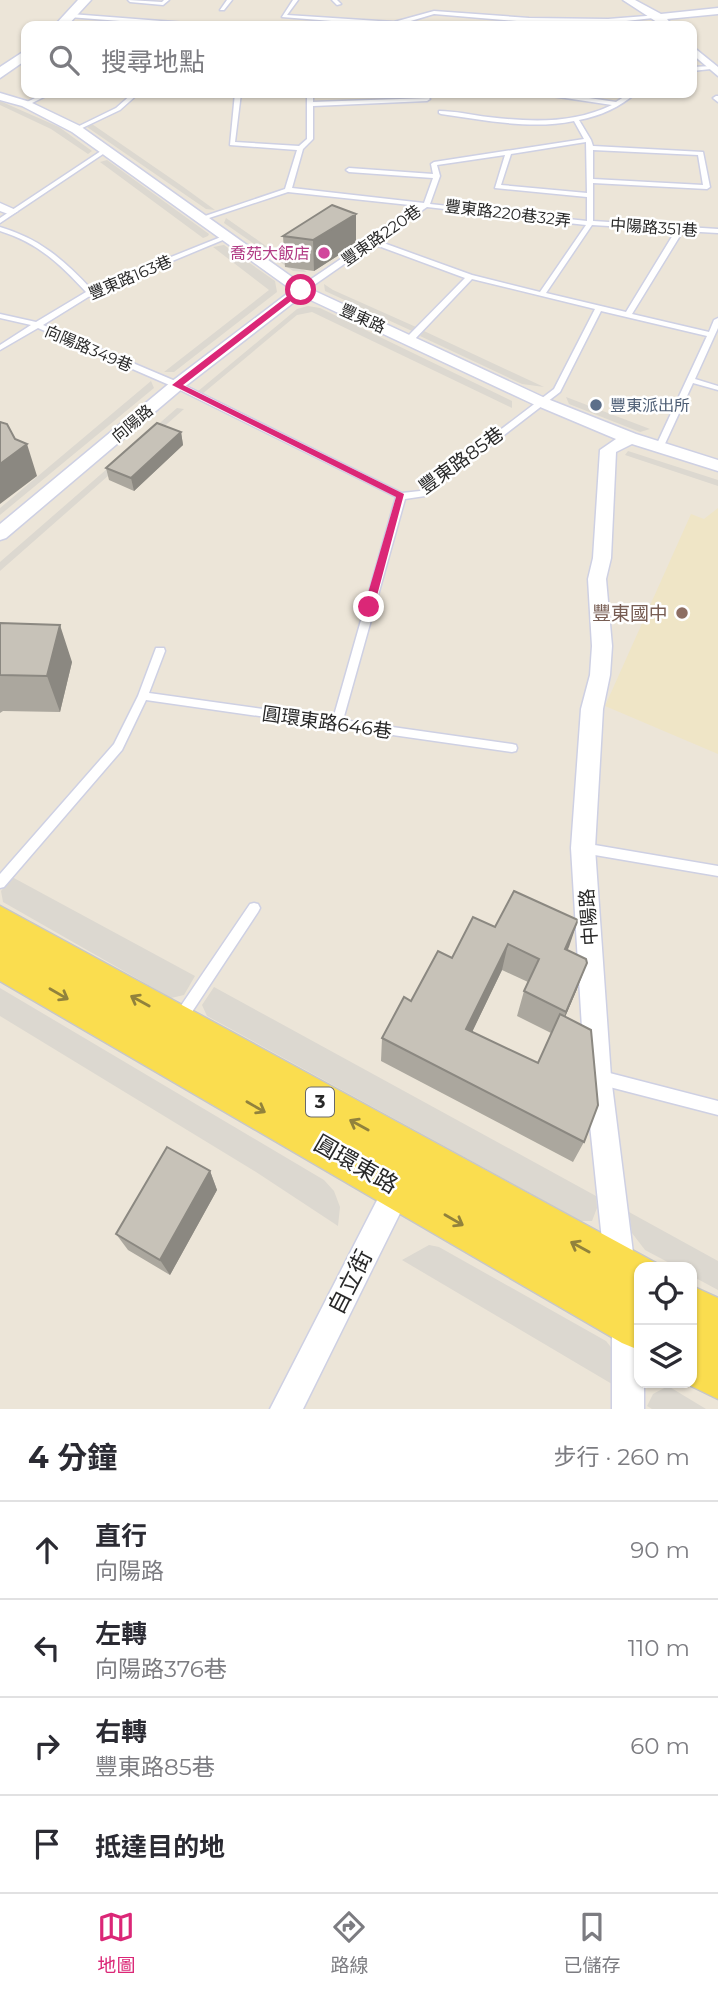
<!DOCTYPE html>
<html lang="zh-TW">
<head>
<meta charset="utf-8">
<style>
  body { margin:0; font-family:Montserrat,"Noto Sans TC",sans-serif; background:#f7f7f7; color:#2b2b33 }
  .controls { position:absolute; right:21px; bottom:21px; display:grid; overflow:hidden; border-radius:14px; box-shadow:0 2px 5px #0004 }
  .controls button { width:63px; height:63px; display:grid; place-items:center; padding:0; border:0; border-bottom:2px solid #e1e1e2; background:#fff; color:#2b2b33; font:35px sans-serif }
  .stop { position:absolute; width:21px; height:21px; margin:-16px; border:5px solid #db2777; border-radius:50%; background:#fff }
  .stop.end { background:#db2777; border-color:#fff; box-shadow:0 2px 7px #0008 }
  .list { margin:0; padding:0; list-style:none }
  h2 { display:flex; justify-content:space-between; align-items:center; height:91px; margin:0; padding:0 28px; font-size:30px }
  h2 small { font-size:23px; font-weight:400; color:#7c7c81 }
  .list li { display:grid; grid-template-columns:46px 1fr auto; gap:21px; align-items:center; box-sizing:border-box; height:98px; padding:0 28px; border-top:2px solid #e1e1e2 }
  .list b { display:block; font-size:26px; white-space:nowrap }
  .list p { margin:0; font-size:23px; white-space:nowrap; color:#7c7c81 }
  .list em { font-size:23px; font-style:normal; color:#7c7c81 }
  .icon { flex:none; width:38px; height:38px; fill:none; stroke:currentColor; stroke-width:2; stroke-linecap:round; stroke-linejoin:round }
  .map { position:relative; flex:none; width:718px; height:1409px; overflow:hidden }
  .search { position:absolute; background:#fff; box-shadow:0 2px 5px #0004; left:21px; right:21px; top:21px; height:77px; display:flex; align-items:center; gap:18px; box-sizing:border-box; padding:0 24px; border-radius:14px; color:#7c7c81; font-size:26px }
  .sheet { height:483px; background:#fff }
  nav { display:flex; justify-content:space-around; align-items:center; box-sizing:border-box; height:98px; border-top:2px solid #e1e1e2; background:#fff; font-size:19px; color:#7c7c81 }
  nav a { display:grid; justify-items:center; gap:4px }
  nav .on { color:#db2777 }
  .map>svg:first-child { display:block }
  .education { fill:#efe5c6 }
  .plaza { fill:#dcd8d0 }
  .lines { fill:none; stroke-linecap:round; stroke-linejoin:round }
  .service-casing { stroke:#ced0e3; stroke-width:3 }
  .minor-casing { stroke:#ced0e3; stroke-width:3 }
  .tertiary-casing { stroke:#ced0e3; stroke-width:3 }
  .primary-casing { stroke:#c7c7c7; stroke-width:3 }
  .service { fill:#fff; fill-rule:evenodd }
  .minor { fill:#fff; fill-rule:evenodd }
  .tertiary { fill:#fff; fill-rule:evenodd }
  .primary { fill:#fadd4f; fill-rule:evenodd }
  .wall { fill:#aba79e; fill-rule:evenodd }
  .shaded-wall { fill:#8b8881 }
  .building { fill:#c7c2b8; stroke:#8b8881; stroke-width:2 }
  .oneway { stroke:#91823c }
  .route { fill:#db2777 }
  .hotel-dot { fill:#d1479c; stroke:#fff; stroke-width:2.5 }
  .service-dot { fill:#5c6f8a; stroke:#fff; stroke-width:2.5 }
  .education-dot { fill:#8d6e63; stroke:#fff; stroke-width:2.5 }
  .labels { text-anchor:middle; stroke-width:5; stroke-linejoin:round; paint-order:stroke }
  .far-street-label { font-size:16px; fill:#282828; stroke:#fff }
  .far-hotel-label { font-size:16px; fill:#b23c85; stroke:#fff; text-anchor:end }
  .far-service-label { font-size:16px; fill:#4e5e75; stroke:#fff; text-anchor:start }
  .shield { fill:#fff; stroke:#686868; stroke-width:2 }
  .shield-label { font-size:18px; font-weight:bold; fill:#282828 }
  .street-label { font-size:19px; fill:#282828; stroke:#fff }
  .education-label { font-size:19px; fill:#785e54; stroke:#fff; text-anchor:end }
  .near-street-label { font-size:23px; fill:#282828; stroke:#fff }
</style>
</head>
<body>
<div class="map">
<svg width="718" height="1409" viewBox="0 0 718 1409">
  <rect width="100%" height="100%" fill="#ece5d8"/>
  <!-- education -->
  <path class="education" d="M718,508V754L605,706L691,514L704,519Z"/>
  <!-- plaza -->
  <path class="plaza" d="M0,101L59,127L92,151L88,154L51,129L0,105Z
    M92,124L182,186L215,210L206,209L87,127Z
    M107,160L209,234L208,236L203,238L100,162Z
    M226,218L276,253L307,272L293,271L224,223Z
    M224,245L275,281L277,292L174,372H164L269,290L213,247Z
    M324,284L333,290L416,327L412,331L325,291Z
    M308,306L320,308L512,401V408L312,312L297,315L201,395L197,392L297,309Z
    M424,331L544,387L522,384L420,336Z
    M151,381L154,388L0,515V508Z
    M566,397L650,429L640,432L569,404Z
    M177,408L184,409L0,571V562Z
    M628,451L718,480V486L625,455Z
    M12,877L195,976L184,995L171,998L3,902L1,891Z
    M214,987L596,1196L597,1208L592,1221H581L207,1016L202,1005Z
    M0,988L324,1180L334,1191L340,1207L338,1226L256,1172L0,1016Z
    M629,1212L718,1261V1290L692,1276V1267H677L645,1250L632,1233Z
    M429,1245L439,1247L606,1341L614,1351L617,1387L402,1260Z
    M668,1386L706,1409H652L647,1406L653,1394Z"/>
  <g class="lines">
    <!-- service casing -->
    <g class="service-casing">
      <path id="service" d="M128,0L162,2L164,0H169L163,5L130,2Z
        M227,0H232L224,10H220Z
        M293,0H298L287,15L394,22L434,11L529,18L608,19L659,15L662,17L608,23L529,22L434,14L394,26L282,17Z
        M332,0H337L341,4L337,5Z
        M71,14L200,24L203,26H184L69,17Z
        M713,66L711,69L692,71V67Z
        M45,93H52L28,105L23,104Z
        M133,93H139L120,110L78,130L73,129L116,108Z
        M235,93H241L235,142L299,146L307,139V93H313V102L429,98L430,99L427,101L313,106V139L303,149L292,188L424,203L433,178L349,172L346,170L349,168L433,174L431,164L434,162L584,139L574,121C531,130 484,120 441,114L439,113V111C455,111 472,115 488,117C531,122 573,124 612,105L545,95L542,93H555L616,102L630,93H636C620,107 600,116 579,120L591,140L593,146L703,152L710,187L707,189L593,183V221L718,229V233L683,231L632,314L709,332L714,320L718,318V328L695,379L718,386V390L693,383L663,448L659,451L656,450L655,448L707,336L601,311L560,392L425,496L405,499L343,720L512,744L516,745L517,748L516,751L512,752L146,700L122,750L4,887L0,888V874L114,744L138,696L156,648H164L165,651L149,693L333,719L396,497L174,387L38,328L0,350V345L31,325L0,318V314L36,322L86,292C59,263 38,243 0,231V227C40,239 63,259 91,289L226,235H230V237L93,294L43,325L180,383L402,493L420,491L554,389L595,309L472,279L413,341H407V337L465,278L373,244L304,292H298V288L419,206L288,192L206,219H202V217L285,189L297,150L230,145ZM586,142L587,193L501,185L511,154ZM593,150L698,155L703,185L593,179ZM505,155L495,188L587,197V221L430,204L440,176L437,165ZM427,207L586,225L540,292L472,275L378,241ZM592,225L676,230L626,312L546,293Z
        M716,96H718V102L713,98Z
        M104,149L109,150L0,223V218Z
        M583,843L718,866V876L583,853L579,852L577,848L579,844Z
        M254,903L258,904L260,908L258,912L184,1024L179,1026L174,1024L172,1020L174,1016L250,904Z
        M598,1070L718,1101V1115L598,1084L593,1082L591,1077L593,1072Z"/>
    </g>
    <!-- minor casing -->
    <g class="minor-casing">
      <path id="minor" d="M623,0H635L661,14L718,8V14L667,19L672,25L663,26Z
        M692,46L718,67V76L692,54Z
        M0,93L30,102L80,126L306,287L545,398L636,434L718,460V471L632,444L616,452L611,558L606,579L612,646L610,675L603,709L595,848L611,1077L635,1269L631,1280L620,1284L609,1280L605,1269L585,1077L571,848L581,709L590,675L592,646L588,579L593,558L600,450L616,439L533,404L302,296L183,388L6,538L0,540V524L171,382L292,290L72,132L22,106L0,100Z
        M0,203L18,211L11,215L0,211Z
        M401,1169L411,1173L415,1183L303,1409H270L391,1173Z
        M627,1303L639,1310V1383H644V1409H612V1318L616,1307Z"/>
    </g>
    <!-- tertiary casing -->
    <g class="tertiary-casing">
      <path id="tertiary" d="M78,0H91L67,26H54Z
        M26,50V60L0,78V67Z"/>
    </g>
    <!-- primary casing -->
    <g class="primary-casing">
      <path id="primary" d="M0,906L656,1263L658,1267H639V1350L622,1343L0,981Z
        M692,1286L718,1298V1399L685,1383H692Z"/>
    </g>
    <!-- service -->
    <use href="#service" class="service"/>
    <!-- minor -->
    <use href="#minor" class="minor"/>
    <!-- tertiary -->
    <use href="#tertiary" class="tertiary"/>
    <!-- primary -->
    <use href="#primary" class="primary"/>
  </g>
  <!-- wall -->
  <path class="wall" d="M283,236L356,244L314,271L285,267Z
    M181,432L183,445L134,491L109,480L106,468Z
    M0,623L72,662L60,712L3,711L0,713Z
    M495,927L567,950L577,989L565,1017L584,1142L573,1162L381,1061L382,1038L411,1001L452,958ZM502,970L528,982L524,991L517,1016L551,1033L538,1063L472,1032Z
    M210,1171L217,1190L170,1275L128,1250L116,1234Z"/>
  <!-- shaded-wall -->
  <path class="shaded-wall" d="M356,214V244L314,271L313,240Z
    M181,432L183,445L134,491L131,478Z
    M27,444L37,476L0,504V464Z
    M60,625L72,662L60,712L47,676Z
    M578,920L569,947L556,975L565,949Z
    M508,944L502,970L462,1053L466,1029Z
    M587,963L577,989L557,1036L566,1012Z
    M210,1171L217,1190L170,1275L160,1260Z"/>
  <!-- building -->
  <path class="building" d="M332,205L356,214L313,240L283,236Z
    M0,422L7,424L15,439L27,444L0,464Z
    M157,423L181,432L131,478L106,468Z
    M0,623L60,625L47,676L0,675Z
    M514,891L578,920L565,949L586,959L587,963L566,1012L524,991L539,959L508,944L466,1029L538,1063L560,1014L591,1030L598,1105L584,1142L382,1038L404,997L411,1001L438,951L452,958L473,917L495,927Z
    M167,1147L210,1171L160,1260L116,1234Z"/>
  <!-- one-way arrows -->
  <defs><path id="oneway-shaft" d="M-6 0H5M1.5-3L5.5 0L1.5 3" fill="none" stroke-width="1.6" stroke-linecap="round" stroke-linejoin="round" transform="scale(1.75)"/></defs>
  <g class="oneway">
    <use href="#oneway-shaft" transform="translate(59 994) rotate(30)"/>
    <use href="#oneway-shaft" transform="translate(140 1001) rotate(-151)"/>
    <use href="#oneway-shaft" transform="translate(256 1107) rotate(30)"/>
    <use href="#oneway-shaft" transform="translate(359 1125) rotate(-151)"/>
    <use href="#oneway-shaft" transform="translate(454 1220) rotate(30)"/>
    <use href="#oneway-shaft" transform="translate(580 1247) rotate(-151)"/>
  </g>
  <!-- route -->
  <path class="route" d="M298,288L305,290L183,385L404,494L374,607L369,611L364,607L396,497L172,385Z"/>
  <!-- markers -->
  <circle class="hotel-dot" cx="324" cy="253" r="7"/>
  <circle class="service-dot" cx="596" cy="405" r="7"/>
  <circle class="education-dot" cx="682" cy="613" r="7"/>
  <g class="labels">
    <!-- far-street labels -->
    <g class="far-street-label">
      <text transform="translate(508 213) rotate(7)" y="6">豐東路220巷32弄</text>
      <text transform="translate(654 227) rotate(4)" y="6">中陽路351巷</text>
      <text transform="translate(381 235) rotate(-35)" y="6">豐東路220巷</text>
      <text transform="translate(130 277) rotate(-23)" y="6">豐東路163巷</text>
      <text transform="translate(363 318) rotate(24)" y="6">豐東路</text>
      <text transform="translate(89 348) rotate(23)" y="6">向陽路349巷</text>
      <text transform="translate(132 423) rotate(-40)" y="6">向陽路</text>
    </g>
    <!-- far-hotel labels -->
    <g class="far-hotel-label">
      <text x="310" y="259">喬苑大飯店</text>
    </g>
    <!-- far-service labels -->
    <g class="far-service-label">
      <text x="610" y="411">豐東派出所</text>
    </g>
    <!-- shield labels -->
    <rect class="shield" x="306" y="1087.5" width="28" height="29" rx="5"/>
    <g class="shield-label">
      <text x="320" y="1108">3</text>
    </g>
    <!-- street labels -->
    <g class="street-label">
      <text transform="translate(461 460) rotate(-36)" y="7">豐東路85巷</text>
      <text transform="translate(327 722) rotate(8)" y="7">圓環東路646巷</text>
      <text transform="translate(588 917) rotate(-94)" y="7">中陽路</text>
    </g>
    <!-- education labels -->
    <g class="education-label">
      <text x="668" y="620">豐東國中</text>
    </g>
    <!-- near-street labels -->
    <g class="near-street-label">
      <text transform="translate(356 1164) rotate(30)" y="8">圓環東路</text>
      <text transform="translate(350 1282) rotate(-63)" y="8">自立街</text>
    </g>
  </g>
</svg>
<div class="controls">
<button><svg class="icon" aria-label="locate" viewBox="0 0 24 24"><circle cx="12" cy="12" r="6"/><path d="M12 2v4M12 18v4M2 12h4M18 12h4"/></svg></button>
<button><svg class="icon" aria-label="layers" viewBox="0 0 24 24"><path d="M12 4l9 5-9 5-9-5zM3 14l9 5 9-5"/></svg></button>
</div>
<div class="stop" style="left:301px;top:290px"></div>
<div class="stop end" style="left:369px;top:607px"></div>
<div class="search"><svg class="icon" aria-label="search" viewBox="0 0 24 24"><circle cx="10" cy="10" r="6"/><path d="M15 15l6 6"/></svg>搜尋地點</div>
</div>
<section class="sheet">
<h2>4 分鐘<small>步行 · 260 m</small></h2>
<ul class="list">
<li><svg class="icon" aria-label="ahead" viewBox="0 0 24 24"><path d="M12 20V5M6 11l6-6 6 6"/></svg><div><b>直行</b><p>向陽路</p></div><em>90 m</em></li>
<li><svg class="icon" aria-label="left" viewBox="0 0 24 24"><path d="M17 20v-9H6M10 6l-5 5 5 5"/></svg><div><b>左轉</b><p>向陽路376巷</p></div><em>110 m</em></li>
<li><svg class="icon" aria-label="right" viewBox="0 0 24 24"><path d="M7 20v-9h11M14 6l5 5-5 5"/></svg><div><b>右轉</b><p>豐東路85巷</p></div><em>60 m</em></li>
<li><svg class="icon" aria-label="arrive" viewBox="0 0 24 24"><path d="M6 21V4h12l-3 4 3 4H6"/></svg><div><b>抵達目的地</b></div></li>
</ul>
</section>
<nav>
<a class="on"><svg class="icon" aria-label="map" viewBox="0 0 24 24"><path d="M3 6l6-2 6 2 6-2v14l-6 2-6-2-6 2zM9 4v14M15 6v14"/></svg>地圖</a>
<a><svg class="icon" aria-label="directions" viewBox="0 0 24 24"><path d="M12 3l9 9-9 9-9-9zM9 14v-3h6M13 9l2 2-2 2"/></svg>路線</a>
<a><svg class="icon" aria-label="saved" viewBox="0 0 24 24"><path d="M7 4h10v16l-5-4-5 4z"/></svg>已儲存</a>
</nav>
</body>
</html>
